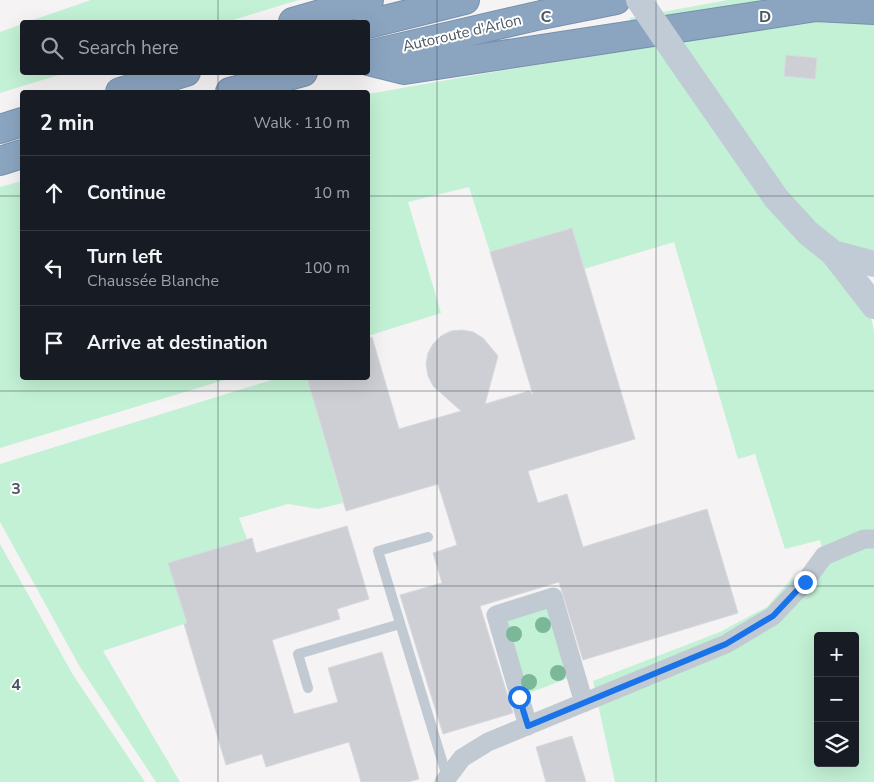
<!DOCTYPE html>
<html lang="en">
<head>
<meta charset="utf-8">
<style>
  body { margin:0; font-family:"Nunito Sans",sans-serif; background:#242831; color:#f1f3f6 }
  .controls { position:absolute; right:15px; bottom:15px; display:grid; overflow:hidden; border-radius:5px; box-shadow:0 5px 20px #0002 }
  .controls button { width:45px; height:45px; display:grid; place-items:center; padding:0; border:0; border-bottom:1px solid #363941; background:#171b24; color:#f1f3f6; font:25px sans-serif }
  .stop { position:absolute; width:15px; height:15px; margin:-11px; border:4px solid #1a73e8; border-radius:50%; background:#fff }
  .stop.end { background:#1a73e8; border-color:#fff; box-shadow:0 1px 5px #0008 }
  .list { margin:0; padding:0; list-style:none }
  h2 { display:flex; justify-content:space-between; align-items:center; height:65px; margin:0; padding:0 20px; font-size:21px }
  h2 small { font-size:16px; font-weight:400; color:#9ea1a6 }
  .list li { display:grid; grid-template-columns:32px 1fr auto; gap:15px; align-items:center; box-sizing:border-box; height:75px; padding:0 20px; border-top:1px solid #363941 }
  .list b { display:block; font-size:19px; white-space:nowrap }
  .list p { margin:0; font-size:16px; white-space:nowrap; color:#9ea1a6 }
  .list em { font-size:16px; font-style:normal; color:#9ea1a6 }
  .icon { flex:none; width:28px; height:28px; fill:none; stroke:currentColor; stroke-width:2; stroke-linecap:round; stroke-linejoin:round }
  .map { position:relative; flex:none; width:874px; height:782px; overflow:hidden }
  .search { position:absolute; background:#171b24; box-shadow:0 5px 20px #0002; left:20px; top:20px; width:350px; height:55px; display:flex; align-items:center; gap:12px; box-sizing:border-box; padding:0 18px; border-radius:5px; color:#9ea1a6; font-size:19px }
  .panel { position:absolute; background:#171b24; box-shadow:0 5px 20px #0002; left:20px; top:90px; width:350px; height:290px; border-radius:5px }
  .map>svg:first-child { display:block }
  .green { fill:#c3f1d5; fill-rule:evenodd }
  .building { fill:#cdcfd5; stroke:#d7d9de }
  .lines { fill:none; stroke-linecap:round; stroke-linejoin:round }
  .highway-casing { stroke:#7690ad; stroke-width:30 }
  .lane { stroke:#c1cad2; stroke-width:10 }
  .street { stroke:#c1cad2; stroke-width:19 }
  .secondary { stroke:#c1cbd6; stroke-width:26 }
  .highway { stroke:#8ba5c1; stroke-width:28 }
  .secondary-bridge { stroke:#c1cbd6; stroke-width:26 }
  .tree { fill:#7bb799 }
  .route { stroke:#1a73e8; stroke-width:6 }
  .grid { fill:none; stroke:#4a5661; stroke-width:1; stroke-opacity:0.55 }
  .labels { text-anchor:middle; stroke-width:4; stroke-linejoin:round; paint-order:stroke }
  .street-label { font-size:15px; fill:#4a5661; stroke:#fff }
  .grid-label { font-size:16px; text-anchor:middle; font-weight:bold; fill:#4a5661; stroke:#fff; stroke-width:4; stroke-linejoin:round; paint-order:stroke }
</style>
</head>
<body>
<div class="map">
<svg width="874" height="782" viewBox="0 0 874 782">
  <rect width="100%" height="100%" fill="#f5f3f3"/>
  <!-- green -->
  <path class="green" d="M91,0H299L226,22H27Z
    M728,0H811L631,26L630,18Z
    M819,21L874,24V257L834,253L870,313L874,331V782H615L593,681L720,632L767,607L792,578L805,582L824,556L820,540L785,549L755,454L738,459L674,242L584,269L572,228L490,252L469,187L408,202L441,313L368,336V94C518,68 668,41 819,21ZM786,55L817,58L815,79L784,76ZM818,636H855V763H818Z
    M22,24V72L65,73L0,93V32Z
    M22,181V378H231L0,448V187Z
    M278,378H307L343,503L318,509L288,504L239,518L247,539L169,563L187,623L103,651L180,782H156L80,667L0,522V464Z
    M0,544L73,675L145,782H0Z
    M553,597L576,675L519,697L496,615Z"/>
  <!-- building -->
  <path class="building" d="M786,55L817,58L815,79L784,76Z
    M572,228L635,439L528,471L538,503L567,494L583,547L707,509L738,613L583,660L559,582L480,606L513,713L443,734L400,595L442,583L433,553L457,545L438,484L346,511L307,378H368V338L372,337L399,429L461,411L433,386L428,376L426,364L428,353L433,344L441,336L451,331L462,330L473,332L483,338L498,356L485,404L529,391L533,395L490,252Z
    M347,526L369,599L337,609L340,619L272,640L294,714L338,702L328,668L382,652L419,779L408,782H361L349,742L266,767L262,754L226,765L184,624L187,623L168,563L252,538L256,553Z
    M572,736L586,782H546L536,747Z"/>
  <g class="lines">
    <!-- highway casing -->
    <g class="highway-casing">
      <path id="highway" d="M293,22L369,0
        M368,24L465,0
        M368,55L541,15L616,0
        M368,61L404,70L816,7L874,10
        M120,92L186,72
        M230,92L303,72
        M0,129L22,122
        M0,161L22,154"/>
    </g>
    <!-- lane -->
    <path class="lane" d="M428,537L378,551L447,777
      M308,688L298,654L400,624"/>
    <!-- street -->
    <path class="street" d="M528,726L496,615L553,597L584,703
      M444,782L462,758L488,742L726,644L773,616L805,582L824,556L864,539H874"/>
    <!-- secondary -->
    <path class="secondary" d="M678,57L776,198L808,233L833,253L874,306
      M833,253L874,264"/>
    <!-- highway -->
    <use href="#highway" class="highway"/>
    <!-- secondary-bridge -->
    <path class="secondary-bridge" d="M639,0L678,57"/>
  </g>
  <!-- trees -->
  <g class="tree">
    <circle cx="543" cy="625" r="8"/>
    <circle cx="514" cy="634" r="8"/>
    <circle cx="558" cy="673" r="8"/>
    <circle cx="529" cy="682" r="8"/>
  </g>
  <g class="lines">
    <!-- route -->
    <path class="route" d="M519,697L528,726L726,644L773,616L805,582"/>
  </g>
  <!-- grid -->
  <path class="grid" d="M218,0V22M437,0V782M656,0V782M218,72V92M0,196H22M368,196H874M218,378V782M0,391H874M0,586H874"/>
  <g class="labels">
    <!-- street labels -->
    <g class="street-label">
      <text transform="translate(462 33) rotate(-13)" y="5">Autoroute d'Arlon</text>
    </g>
  </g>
  <g class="grid-label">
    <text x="546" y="22">C</text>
    <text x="765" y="22">D</text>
    <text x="16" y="494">3</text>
    <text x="16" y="690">4</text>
  </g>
</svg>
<div class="controls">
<button>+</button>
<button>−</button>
<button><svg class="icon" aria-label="layers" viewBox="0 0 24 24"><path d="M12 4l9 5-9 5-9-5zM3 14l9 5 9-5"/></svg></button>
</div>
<div class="stop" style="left:519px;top:697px"></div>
<div class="stop end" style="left:805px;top:582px"></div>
<div class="search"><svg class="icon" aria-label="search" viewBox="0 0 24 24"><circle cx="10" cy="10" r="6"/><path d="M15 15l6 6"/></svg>Search here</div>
<section class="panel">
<h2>2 min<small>Walk · 110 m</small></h2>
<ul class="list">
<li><svg class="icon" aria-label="ahead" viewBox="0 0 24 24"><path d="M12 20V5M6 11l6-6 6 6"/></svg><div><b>Continue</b></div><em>10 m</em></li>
<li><svg class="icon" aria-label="left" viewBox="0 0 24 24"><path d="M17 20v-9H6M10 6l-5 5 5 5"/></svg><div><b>Turn left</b><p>Chaussée Blanche</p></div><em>100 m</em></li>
<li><svg class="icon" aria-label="arrive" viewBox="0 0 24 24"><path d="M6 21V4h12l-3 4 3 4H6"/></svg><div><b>Arrive at destination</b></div></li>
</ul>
</section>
</div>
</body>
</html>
